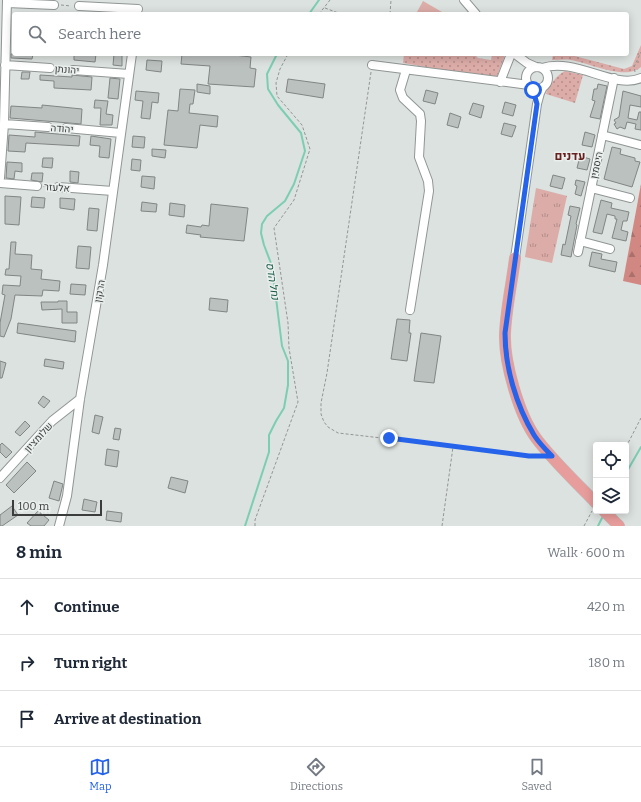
<!DOCTYPE html>
<html lang="en">
<head>
<meta charset="utf-8">
<style>
  body { margin:0; font-family:Bitter,Heebo,serif; background:#f6f6f7; color:#1f2937 }
  .controls { position:absolute; right:12px; bottom:12px; display:grid; overflow:hidden; border-radius:4px; box-shadow:0 2px 10px #0003 }
  .controls button { width:36px; height:36px; display:grid; place-items:center; padding:0; border:0; border-bottom:1px solid #e0e1e3; background:#fff; color:#1f2937; font:20px sans-serif }
  .scale { position:absolute; left:12px; bottom:10px; width:90px; box-sizing:border-box; padding-left:4px; border:2px solid #3b3d3c; border-top:0; font-size:11px; line-height:14px; white-space:nowrap; color:#3b3d3c; -webkit-text-stroke:3px #e9efed; paint-order:stroke }
  .stop { position:absolute; width:12px; height:12px; margin:-9px; border:3px solid #2563eb; border-radius:50%; background:#fff }
  .stop.end { background:#2563eb; border-color:#fff; box-shadow:0 1px 4px #0008 }
  .list { margin:0; padding:0; list-style:none }
  h2 { display:flex; justify-content:space-between; align-items:center; height:52px; margin:0; padding:0 16px; font-size:17px }
  h2 small { font-size:13px; font-weight:400; color:#747a83 }
  .list li { display:grid; grid-template-columns:26px 1fr auto; gap:12px; align-items:center; box-sizing:border-box; height:56px; padding:0 16px; border-top:1px solid #e0e1e3 }
  .list b { display:block; font-size:15px; white-space:nowrap }
  .list em { font-size:13px; font-style:normal; color:#747a83 }
  .icon { flex:none; width:22px; height:22px; fill:none; stroke:currentColor; stroke-width:2; stroke-linecap:round; stroke-linejoin:round }
  .map { position:relative; flex:none; width:641px; height:526px; overflow:hidden }
  .search { position:absolute; background:#fff; box-shadow:0 2px 10px #0003; left:12px; right:12px; top:12px; height:44px; display:flex; align-items:center; gap:10px; box-sizing:border-box; padding:0 14px; border-radius:4px; color:#747a83; font-size:15px }
  .sheet { height:220px; background:#fff }
  nav { display:flex; justify-content:space-around; align-items:center; box-sizing:border-box; height:56px; border-top:1px solid #e0e1e3; background:#fff; font-size:11px; color:#747a83 }
  nav a { display:grid; justify-items:center; gap:2px }
  nav .on { color:#2563eb }
  .map>svg:first-child { display:block }
  .grass { fill:url(#grass-tufts) }
  .forest { fill:url(#forest-firs) }
  .park { fill:url(#park-dots) }
  .pitch { fill:#dcaca8 }
  .lines { fill:none; stroke-linecap:round; stroke-linejoin:round }
  .stream { stroke:#7cceb3; stroke-width:2 }
  .building { fill:#bbc1bf; stroke:#818684 }
  .minor-casing { stroke:#909694; stroke-width:10 }
  .major-casing { stroke:#bcbdbd; stroke-width:12 }
  .path { stroke:#929694; stroke-width:1; stroke-dasharray:3 2; stroke-linecap:butt }
  .minor { stroke:#fff; stroke-width:8 }
  .major { stroke:#e79d9b; stroke-width:11 }
  .route { stroke:#2563eb; stroke-width:5 }
  .labels { text-anchor:middle; stroke-width:3; stroke-linejoin:round; paint-order:stroke }
  .street-label { font-size:10px; fill:#3b3d3c; stroke:#e9efed }
  .water-label { font-size:11px; font-style:italic; fill:#185947; stroke:#e9efed }
  .quarter-label { font-size:12px; font-weight:bold; fill:#65201f; stroke:#e9efed }
</style>
</head>
<body>
<div class="map">
<svg width="641" height="526" viewBox="0 0 641 526">
  <defs>
    <pattern id="grass-tufts" width="24" height="20" patternUnits="userSpaceOnUse"><rect width="24" height="20" fill="#dcaca8"/><path d="M3 7l-1-3M5 7V3M7 7l1-3M15 17l-1-3M17 17v-4M19 17l1-3" fill="none" stroke="#b48d8a"/></pattern>
    <pattern id="forest-firs" width="22" height="20" patternUnits="userSpaceOnUse"><rect width="22" height="20" fill="#d18883"/><path d="M5 1l3.5 6h-7zM16 11l3.5 6h-7z" fill="#ab706c"/></pattern>
    <pattern id="park-dots" width="8" height="8" patternUnits="userSpaceOnUse"><rect width="8" height="8" fill="#dcaca8"/><path d="M2 2h.1M6 6h.1" fill="none" stroke="#b48d8a" stroke-width="1.8" stroke-linecap="round"/></pattern>
  </defs>
  <rect width="100%" height="100%" fill="#dce2df"/>
  <!-- grass -->
  <path class="grass" d="M536,188L567,196L552,263L525,257Z"/>
  <!-- forest -->
  <path class="forest" d="M641,184V285L623,281Z"/>
  <!-- park -->
  <path class="park" d="M641,45V67C626,81 589,63 571,60C565,59 558,60 552,60L553,54H567L624,69L632,66Z
    M404,54H474L478,58L491,60L492,54H504V58L496,79L403,63Z
    M565,71L583,75L575,103L546,94C548,86 558,74 565,71Z"/>
  <!-- pitch -->
  <path class="pitch" d="M423,1L442,12L441,14H420L417,12Z"/>
  <g class="lines">
    <!-- stream -->
    <path class="stream" d="M309,14L319,0
      M626,473L641,447
      M245,526L269,452V435L276,421L284,408L288,385V361L282,346L272,266L264,245L261,233L262,224L267,216L285,201L294,184L305,151L301,133L278,105L268,89L267,74L277,54
      M598,526L603,516"/>
  </g>
  <!-- building -->
  <path class="building" d="M11,54H33L32,59L11,58Z
    M74,54H96L95,62L74,60Z
    M114,54L122,55V66L113,65Z
    M182,54H226L251,57L250,68L256,69L254,87L208,84L210,66L181,64Z
    M147,60L162,61L161,72L146,70Z
    M22,72H30L29,79H21Z
    M40,75L72,77V75L92,77L91,90L54,88V81L40,80Z
    M110,78L120,79L118,99L108,98Z
    M288,79L325,84L323,98L286,92Z
    M197,84L210,86V94L197,92Z
    M598,84L607,86L600,119L590,117L595,101L592,100L594,89H597Z
    M180,89L195,90L193,104H190L189,113L218,116L217,127L200,125L197,148L164,145L168,110L178,111Z
    M426,90L438,93L435,104L423,101Z
    M136,91L159,93L158,103L152,102L150,119L141,118L143,101L135,100Z
    M623,91L641,96V107L630,105L628,118L637,120L639,112H641V130L635,129L636,124L627,122L625,129L620,127L617,129L614,124L616,123L614,120L619,117Z
    M95,100L108,101L106,114L113,115L112,125H100L101,108H94Z
    M505,102L516,105L513,116L502,113Z
    M473,103L484,106L481,118L469,114Z
    M42,105L82,109L81,124L10,118L11,106L42,108Z
    M450,113L461,117L458,128L447,125Z
    M504,123L516,126L512,137L501,134Z
    M35,132L80,136L79,146L26,143L25,152L8,151L9,135L35,137Z
    M585,132L595,135L592,147L582,145Z
    M91,136L111,139L109,158L99,157L100,146L90,145Z
    M133,136L145,137L144,148L132,147Z
    M612,147L621,149L620,154L635,158V161L640,162L632,187L604,179Z
    M152,149L166,150L165,158L152,156Z
    M580,156L590,159L587,170L577,168Z
    M43,158H53L52,168L42,167Z
    M132,159L141,160L140,171L131,170Z
    M7,162L22,163V172L15,171L14,179L6,178Z
    M70,171L79,172L78,183L70,182Z
    M32,173H43L42,182L31,180Z
    M553,175L565,178L562,189L550,186Z
    M142,176L155,177L154,189L141,187Z
    M576,180L585,182L581,196L575,194L577,186L575,185Z
    M5,196L21,197L19,225L5,224Z
    M32,197L45,198L44,208L31,207Z
    M60,198L75,199L74,210L60,208Z
    M601,200L612,203L611,208L629,212L627,221H623L621,230L628,232L626,241L612,238L617,219H615V216L607,214L602,234L593,232Z
    M142,202L157,204L156,212L141,211Z
    M170,203L185,205L184,217L169,215Z
    M211,204L248,208L244,241L200,237L201,235L186,233L187,225L201,227L202,225L209,226Z
    M570,206L580,208L576,224L577,225L571,257L561,255L563,244L565,245L571,216L568,215Z
    M89,208L99,209L97,231L87,230Z
    M11,242H16L15,254L32,255L31,269L42,270L41,279L60,281L59,291L43,290L42,296L15,295L11,319L4,337L0,336V323L5,295L2,294L3,285L20,286L21,276L5,275L6,269H9Z
    M78,246L91,247L89,269L76,268Z
    M592,252L602,254L601,259L617,262L615,272L589,266Z
    M71,284L86,285L85,295L70,294Z
    M210,298L228,300L227,312L209,310Z
    M58,301H67V312H77V323H62V309L42,310L41,302H58Z
    M397,319L410,320L409,333H411L407,361L391,359Z
    M18,323L76,331L75,342L17,333Z
    M421,333L441,336L434,383L414,381Z
    M45,359L64,362L63,369L44,366Z
    M0,361L6,363L2,378H0Z
    M43,396L50,401L44,408L38,403Z
    M95,415L103,417L99,434L92,432Z
    M25,421L30,426L20,436L15,432Z
    M115,428L121,429L119,440L113,439Z
    M2,443L12,452L6,458L0,452V445Z
    M107,449L119,451L117,467L105,465Z
    M27,462L36,471L14,493L6,485Z
    M171,477L188,481L185,493L168,488Z
    M54,481L63,484L59,501L49,498Z
    M84,499L97,502L95,512L82,510Z
    M12,506L18,515L2,526H0V515Z
    M38,511L49,520L44,526H31L27,523Z
    M107,511L122,513L121,522L106,520Z"/>
  <g class="lines">
    <!-- minor casing -->
    <g class="minor-casing">
      <path id="minor" d="M464,0L476,14
        M7,3L54,5
        M79,6L138,9
        M515,54L527,63L536,67
        M5,65L50,68
        M372,65L529,85
        M526 78a11 11 0 1 1 22 0a11 11 0 1 1-22 0Z
        M542,68C576,57 614,90 641,78
        M73,70L129,74
        M406,70L400,90L403,98L420,114L421,121L419,157L428,181L429,191L410,310
        M500,82L511,54
        M4,124L48,127
        M66,128L121,133
        M602,135L640,145
        M0,178L4,124L7,0
        M0,183L37,186
        M58,187L113,191
        M591,188L630,198
        M580,241L610,249
        M578,252L614,78
        M515,258L537,104L540,93L543,87
        M0,478L52,421L80,399
        M59,526L67,496L80,399L103,265L132,54"/>
    </g>
    <!-- major casing -->
    <g class="major-casing">
      <path id="major" d="M515,258C512,283 506,308 505,334C504,362 519,415 536,438C553,461 576,482 596,503
        M604,511L619,526"/>
    </g>
    <!-- path -->
    <path class="path" d="M61,5L71,6
      M325,8L341,14
      M319,14L330,0
      M390,14L391,0
      M57,69H66
      M371,72L327,373L321,403V414L324,422L328,427L338,433L539,456
      M635,72L634,67L641,52
      M43,186L52,187
      M626,447L641,418
      M255,526V520L298,402L289,348L288,323L274,228L294,200L310,149L302,125L277,96L276,83L280,69L288,54
      M442,526L453,447
      M584,526L592,511"/>
    <!-- minor -->
    <use href="#minor" class="minor"/>
    <!-- major -->
    <use href="#major" class="major"/>
  </g>
  <g class="lines">
    <!-- route -->
    <path class="route" d="M389,438L529,456H552C546,450 539,443 534,435C516,405 505,367 505,333L537,104L533,90"/>
  </g>
  <g class="labels">
    <!-- street labels -->
    <g class="street-label">
      <text transform="translate(67 69) rotate(4)" y="4">יהונתן</text>
      <text transform="translate(62 128) rotate(4)" y="4">יהודה</text>
      <text transform="translate(596 165) rotate(-78)" y="4">היסמין</text>
      <text transform="translate(57 187) rotate(4)" y="4">אלעזר</text>
      <text transform="translate(99 291) rotate(-80)" y="4">הרקון</text>
      <text transform="translate(38 437) rotate(-48)" y="4">שלומציון</text>
    </g>
    <!-- water labels -->
    <g class="water-label">
      <text transform="translate(273 281) rotate(81)" y="4">נחל הדס</text>
    </g>
    <!-- quarter labels -->
    <g class="quarter-label">
      <text x="570" y="160">עדנים</text>
    </g>
  </g>
</svg>
<div class="controls">
<button><svg class="icon" aria-label="locate" viewBox="0 0 24 24"><circle cx="12" cy="12" r="6"/><path d="M12 2v4M12 18v4M2 12h4M18 12h4"/></svg></button>
<button><svg class="icon" aria-label="layers" viewBox="0 0 24 24"><path d="M12 4l9 5-9 5-9-5zM3 14l9 5 9-5"/></svg></button>
</div>
<div class="scale">100 m</div>
<div class="stop" style="left:533px;top:90px"></div>
<div class="stop end" style="left:389px;top:438px"></div>
<div class="search"><svg class="icon" aria-label="search" viewBox="0 0 24 24"><circle cx="10" cy="10" r="6"/><path d="M15 15l6 6"/></svg>Search here</div>
</div>
<section class="sheet">
<h2>8 min<small>Walk · 600 m</small></h2>
<ul class="list">
<li><svg class="icon" aria-label="ahead" viewBox="0 0 24 24"><path d="M12 20V5M6 11l6-6 6 6"/></svg><div><b>Continue</b></div><em>420 m</em></li>
<li><svg class="icon" aria-label="right" viewBox="0 0 24 24"><path d="M7 20v-9h11M14 6l5 5-5 5"/></svg><div><b>Turn right</b></div><em>180 m</em></li>
<li><svg class="icon" aria-label="arrive" viewBox="0 0 24 24"><path d="M6 21V4h12l-3 4 3 4H6"/></svg><div><b>Arrive at destination</b></div></li>
</ul>
</section>
<nav>
<a class="on"><svg class="icon" aria-label="map" viewBox="0 0 24 24"><path d="M3 6l6-2 6 2 6-2v14l-6 2-6-2-6 2zM9 4v14M15 6v14"/></svg>Map</a>
<a><svg class="icon" aria-label="directions" viewBox="0 0 24 24"><path d="M12 3l9 9-9 9-9-9zM9 14v-3h6M13 9l2 2-2 2"/></svg>Directions</a>
<a><svg class="icon" aria-label="saved" viewBox="0 0 24 24"><path d="M7 4h10v16l-5-4-5 4z"/></svg>Saved</a>
</nav>
</body>
</html>
